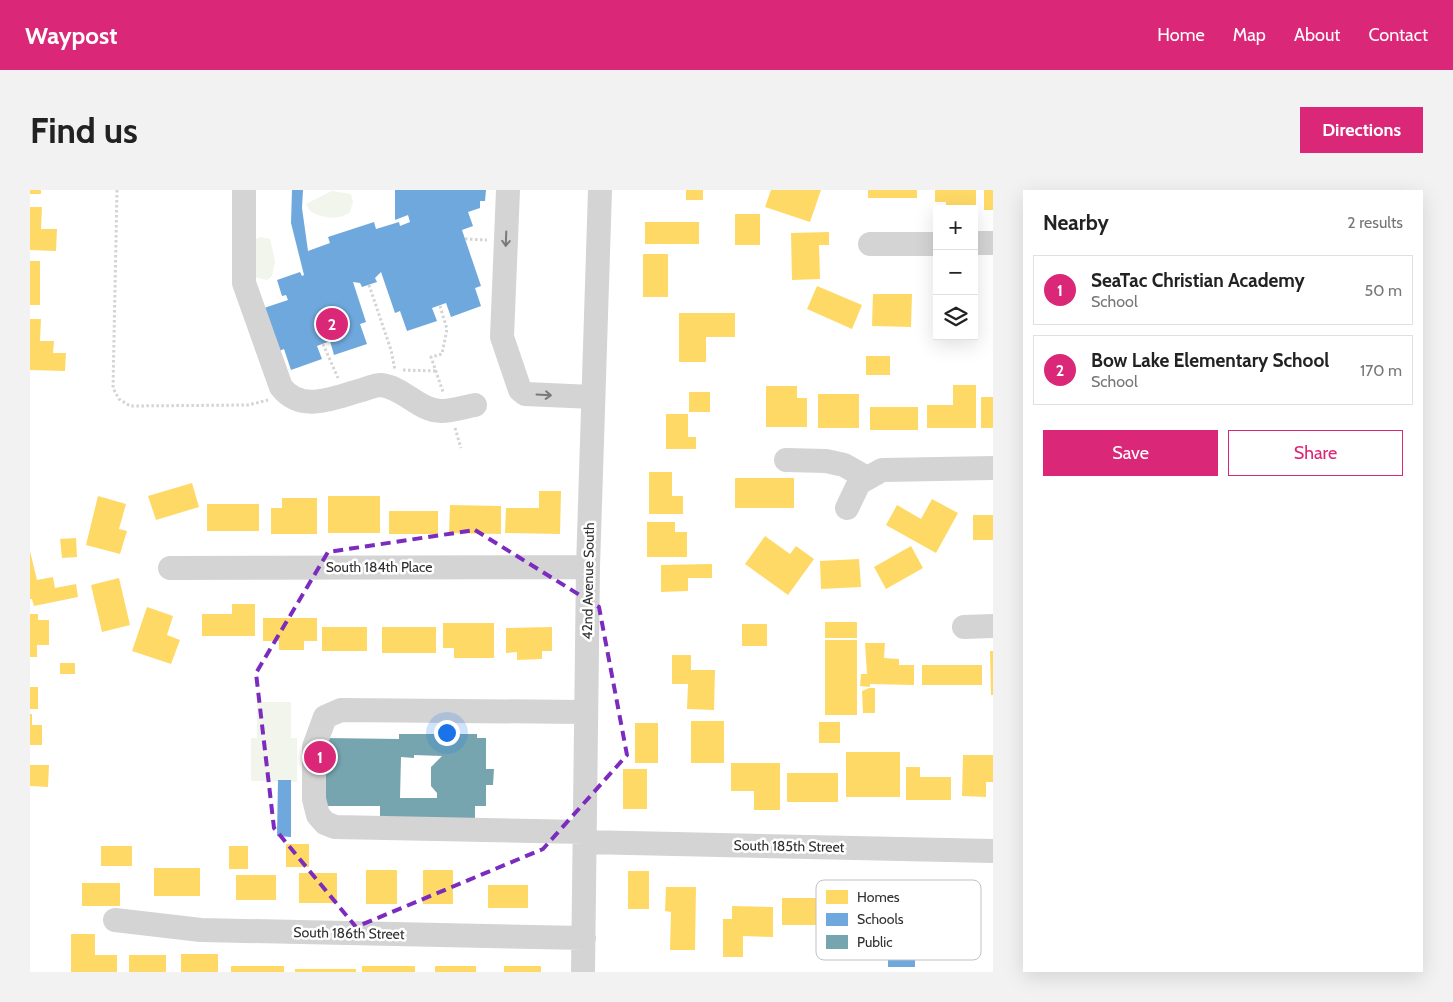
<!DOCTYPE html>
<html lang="en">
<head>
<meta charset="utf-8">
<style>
  body { margin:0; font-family:Cabin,sans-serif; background:#f2f2f2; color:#222 }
  .controls { position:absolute; right:15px; top:15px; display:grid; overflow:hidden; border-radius:0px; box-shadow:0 5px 20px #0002 }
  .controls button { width:45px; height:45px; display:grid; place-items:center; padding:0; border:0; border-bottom:1px solid #e0e0e0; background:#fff; color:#222; font:25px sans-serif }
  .you { position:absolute; left:416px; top:542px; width:18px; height:18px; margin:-12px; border:4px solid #fff; border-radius:50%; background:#1a73e8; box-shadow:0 0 0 8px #1a73e833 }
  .badge { display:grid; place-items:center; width:32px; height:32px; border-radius:50%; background:#db2777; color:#fff; font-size:16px; font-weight:700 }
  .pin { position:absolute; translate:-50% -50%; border:2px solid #fff; box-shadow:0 1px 5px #0006 }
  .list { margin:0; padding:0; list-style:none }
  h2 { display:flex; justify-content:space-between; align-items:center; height:65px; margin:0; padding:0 20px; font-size:21px }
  h2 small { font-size:16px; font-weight:400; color:#767676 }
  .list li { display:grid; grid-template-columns:32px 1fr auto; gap:15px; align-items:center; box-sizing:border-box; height:70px; margin:0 10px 10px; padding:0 10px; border:1px solid #e0e0e0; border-radius:0px }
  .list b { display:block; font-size:19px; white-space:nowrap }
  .list p { margin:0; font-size:16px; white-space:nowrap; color:#767676 }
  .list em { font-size:16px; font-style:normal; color:#767676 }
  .actions { display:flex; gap:10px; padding:15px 20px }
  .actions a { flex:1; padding:11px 0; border:1px solid #db2777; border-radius:0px; text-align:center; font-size:18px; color:#db2777 }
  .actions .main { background:#db2777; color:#fff }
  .icon { flex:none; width:28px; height:28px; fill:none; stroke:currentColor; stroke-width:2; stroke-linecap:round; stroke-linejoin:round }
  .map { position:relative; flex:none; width:963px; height:782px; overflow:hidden; border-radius:0px }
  header { display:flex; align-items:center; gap:30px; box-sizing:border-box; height:70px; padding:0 25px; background:#db2777; color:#fff }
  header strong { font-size:24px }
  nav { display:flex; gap:28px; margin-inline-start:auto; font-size:18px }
  .intro { display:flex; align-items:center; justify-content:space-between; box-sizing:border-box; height:120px; padding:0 30px }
  h1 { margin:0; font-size:35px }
  .button { padding:12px 22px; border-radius:0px; background:#db2777; color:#fff; font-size:18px; font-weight:700 }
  main { display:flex; gap:30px; padding:0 30px }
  aside { flex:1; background:#fff; border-radius:0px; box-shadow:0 5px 20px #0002 }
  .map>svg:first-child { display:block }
  .park { fill:#f1f5ec }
  .homes { fill:#ffd966 }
  .schools { fill:#6fa8dc }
  .public { fill:#76a5af; fill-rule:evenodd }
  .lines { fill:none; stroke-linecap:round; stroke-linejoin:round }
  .path { stroke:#d4d4d4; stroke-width:3; stroke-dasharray:2.5 2.5; stroke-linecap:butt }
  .minor { stroke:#d4d4d4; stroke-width:24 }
  .oneway { stroke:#797979 }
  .marked { fill:none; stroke:#7b2cbf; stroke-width:4; stroke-dasharray:10 6; stroke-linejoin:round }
  .labels { text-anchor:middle; stroke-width:5; stroke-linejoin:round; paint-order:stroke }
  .street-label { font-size:14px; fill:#2f2f2f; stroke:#fff }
  .key { fill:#fff; stroke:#c1c1c1; stroke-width:1 }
  .key-label { font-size:14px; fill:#2f2f2f }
</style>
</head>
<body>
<header>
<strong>Waypost</strong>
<nav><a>Home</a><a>Map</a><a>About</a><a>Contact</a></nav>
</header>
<div class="intro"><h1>Find us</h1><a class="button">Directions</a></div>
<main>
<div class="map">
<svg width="963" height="782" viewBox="0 0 963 782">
  <rect width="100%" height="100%" fill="#fff"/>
  <!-- park -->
  <path class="park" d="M302,1L321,4L323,12L320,22C309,31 293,28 281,22L276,14Z
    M230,47L240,49L245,71L242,86L237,90L224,87V50Z
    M227,512H261V548H267V592L221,591V548H227Z"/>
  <!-- homes -->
  <path class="homes" d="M0,0H11V4H0Z
    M656,0H673V10H656Z
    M741,0H791L780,32L735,17Z
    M838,0H887V8H838Z
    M905,0H946V21L944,19H916V12H905Z
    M954,0H963V20H954Z
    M0,17H12L11,39H27L26,61L0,60Z
    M705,24H730V55H705Z
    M615,32H669V54H615Z
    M799,42V55H789L790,89L762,90L761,43Z
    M613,64H638V107H613Z
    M0,71H10V115H0Z
    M904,94H907V127H904Z
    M787,96L832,115L822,139L777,119Z
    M843,104H882L881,137L842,136Z
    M649,123H705V147H676V172H649Z
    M0,129H11L10,151H24L23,163H36L35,181L0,180Z
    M836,166H860V185H836Z
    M923,195H946V238H897V215H923Z
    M736,196H767V208H777V237H736Z
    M659,202H680V222H659Z
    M788,204H829V238H788Z
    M951,207H963V238H951Z
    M840,217H888V240H840Z
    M636,224H658V247H666V259H636Z
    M619,282H642V306H653V324H619Z
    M705,288H764V318H705Z
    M162,293L169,317L126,330L118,306Z
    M509,301H531L530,344L475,343L476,318H509Z
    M68,306L96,314L89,339L97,341L90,364L56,355Z
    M298,306H350V343H298Z
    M252,308H287V344H241V318H252Z
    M902,309L928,323L906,363L856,335L867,315L891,329Z
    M177,314H229V341H177Z
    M420,315L471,316V344L419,343Z
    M359,321H408V344H359Z
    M943,325H963V350H943Z
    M617,332H645V342H657V367H617Z
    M735,346L760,364L766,356L784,369L758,405L715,374Z
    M46,348L47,367L32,368L30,349Z
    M881,356L893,378L856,399L844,377Z
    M0,361L7,390L23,387L25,398L46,394L48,407L4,416L2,409H0Z
    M829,369L831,397L791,399L790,371Z
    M682,374V388H658V401L631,402V375Z
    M89,388L100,435L72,442L61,395Z
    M202,414H225V446H172V424H202Z
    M117,417L143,426L137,445L150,450L141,474L102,461Z
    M0,424H8V430H19V455H7V467H0Z
    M233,428H287V451H274V460H249V451H233Z
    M795,432H827V448H795Z
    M413,433H464V468H424V458H413Z
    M712,434H737V456H712Z
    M292,437H337V461H292Z
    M352,437H406V463H352Z
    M522,437V461H512V469L487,470V462L476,463V438Z
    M795,450H827V525H795Z
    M835,453H855L854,468L869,469V475H884V495L840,494V497L830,496L831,484H837Z
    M960,461H963V505H961Z
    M642,465H661V480H685L684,520L657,519L658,494H642Z
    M30,473H45V484H30Z
    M892,475H952V495H892Z
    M0,497H8V519H0Z
    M839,498H845V523H833L832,501Z
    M0,524H2V535H12V555H0Z
    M661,531H694V573H661Z
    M789,532H810V553H789Z
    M605,533H628V573H605Z
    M816,562H870V607H816Z
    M933,565H963V592H956V607L932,606Z
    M701,573H750V620H724V601H701Z
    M0,575H19L18,597L0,596Z
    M876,577H890V587H921V610H876Z
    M593,579H617V619H593Z
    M757,583H808V612H757Z
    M256,654H279V677H256Z
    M71,656H102V676H71Z
    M199,656H218V679H199Z
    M124,678H170V706H124Z
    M336,680H367V714H336Z
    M393,680H423V714H393Z
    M598,681H619V719H598Z
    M269,683H307V713H269Z
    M206,685H246V710H206Z
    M52,693H90V716H52Z
    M458,695H498V718H458Z
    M636,697H666L665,760H640L641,722L635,721Z
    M752,708H792V735H752Z
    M702,716L743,717V747L713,746V767H693V729H702Z
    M41,744H65V765H87V782H41Z
    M151,764H188V782H151Z
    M99,765H136V782H99Z
    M201,776H254V782H201Z
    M332,776H385V782H332Z
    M405,776H446V782H405Z
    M474,776H511V782H474Z
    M265,779H326V782H265Z"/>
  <!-- schools -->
  <path class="schools" d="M262,0H273L272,18L278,61L300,53L298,47L344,32L346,39L369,32L370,36L380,32L378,25L365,30V0H456L455,11H450V18L438,22L443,36L432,40L451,96L445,98L451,116L421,127L416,113L402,118L407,131L377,141L370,121L365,123L351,82L345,88L347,92L332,97L330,93L323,92L336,132L330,134L337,154L304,165L300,151L287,156L292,169L261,180L254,159L249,161L234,118L258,110L256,105L252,106L247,90L270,82L272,86L274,85L261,33Z
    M248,590H261V647L247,646Z
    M858,756H885V777H858Z"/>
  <!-- public -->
  <path class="public" d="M369,544H447V548H456V579H464L463,595H456V616H445V629H350V616H295V548L369,549ZM384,565L412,566L401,577V596L407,603V608H370L371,567L384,568Z"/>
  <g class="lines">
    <!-- path -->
    <path class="path" d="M87,0L83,198L89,209L100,216L218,215L238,210
      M435,49L457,50
      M339,95L361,160L365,180
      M410,116L417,139L412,164L401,167L413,202
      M293,154L308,188
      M373,180L406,181
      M425,238L431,258"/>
    <!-- minor -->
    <path class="minor" d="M214,0V93L251,197C272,224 305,207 332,200C338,198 345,195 351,195C373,197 389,221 411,221C422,221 434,217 445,215
      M478,0L472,147L490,200L495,204L563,207
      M944,53H963
      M840,54H907
      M756,270L796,271L814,275L837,288
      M817,318L829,293L852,280L963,278
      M140,378L558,377
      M934,437L963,436
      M555,642L305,637L295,633L288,625L284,609V557L295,527L311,520L556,522
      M555,652L963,661
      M85,730L171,740L554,748
      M553,782L558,377L570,0"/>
  </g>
  <!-- one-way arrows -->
  <defs><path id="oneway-shaft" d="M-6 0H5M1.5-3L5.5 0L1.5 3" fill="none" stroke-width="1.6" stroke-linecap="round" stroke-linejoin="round" transform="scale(1.25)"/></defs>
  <g class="oneway">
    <use href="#oneway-shaft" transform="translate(476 49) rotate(92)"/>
    <use href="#oneway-shaft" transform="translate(514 205) rotate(3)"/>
  </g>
  <!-- marked area -->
  <path class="marked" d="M445,340L569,417L597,565L513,659L326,737L244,638L226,483L298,362Z"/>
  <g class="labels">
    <!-- street labels -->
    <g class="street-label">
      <text x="349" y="382">South 184th Place</text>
      <text transform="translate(558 391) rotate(-89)" y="5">42nd Avenue South</text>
      <text transform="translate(759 656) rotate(1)" y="5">South 185th Street</text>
      <text transform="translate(319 743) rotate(1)" y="5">South 186th Street</text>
    </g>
  </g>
  <!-- legend -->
  <rect x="786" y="690" width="165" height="80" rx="8" class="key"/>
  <rect x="796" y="700" width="22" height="14" fill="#ffd966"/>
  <rect x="796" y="723" width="22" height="13" fill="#6fa8dc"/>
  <rect x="796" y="745" width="22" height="14" fill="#76a5af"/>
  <g class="key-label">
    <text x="827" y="712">Homes</text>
    <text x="827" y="734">Schools</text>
    <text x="827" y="757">Public</text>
  </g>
</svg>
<div class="controls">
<button>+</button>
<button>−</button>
<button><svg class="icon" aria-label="layers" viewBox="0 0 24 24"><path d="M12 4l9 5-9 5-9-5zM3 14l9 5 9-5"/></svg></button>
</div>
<div class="you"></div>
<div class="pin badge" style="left:290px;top:567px">1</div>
<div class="pin badge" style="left:302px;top:134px">2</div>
</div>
<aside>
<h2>Nearby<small>2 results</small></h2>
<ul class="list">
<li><span class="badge">1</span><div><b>SeaTac Christian Academy</b><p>School</p></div><em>50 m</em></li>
<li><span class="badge">2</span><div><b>Bow Lake Elementary School</b><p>School</p></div><em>170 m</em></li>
</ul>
<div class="actions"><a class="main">Save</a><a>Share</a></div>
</aside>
</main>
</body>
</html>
